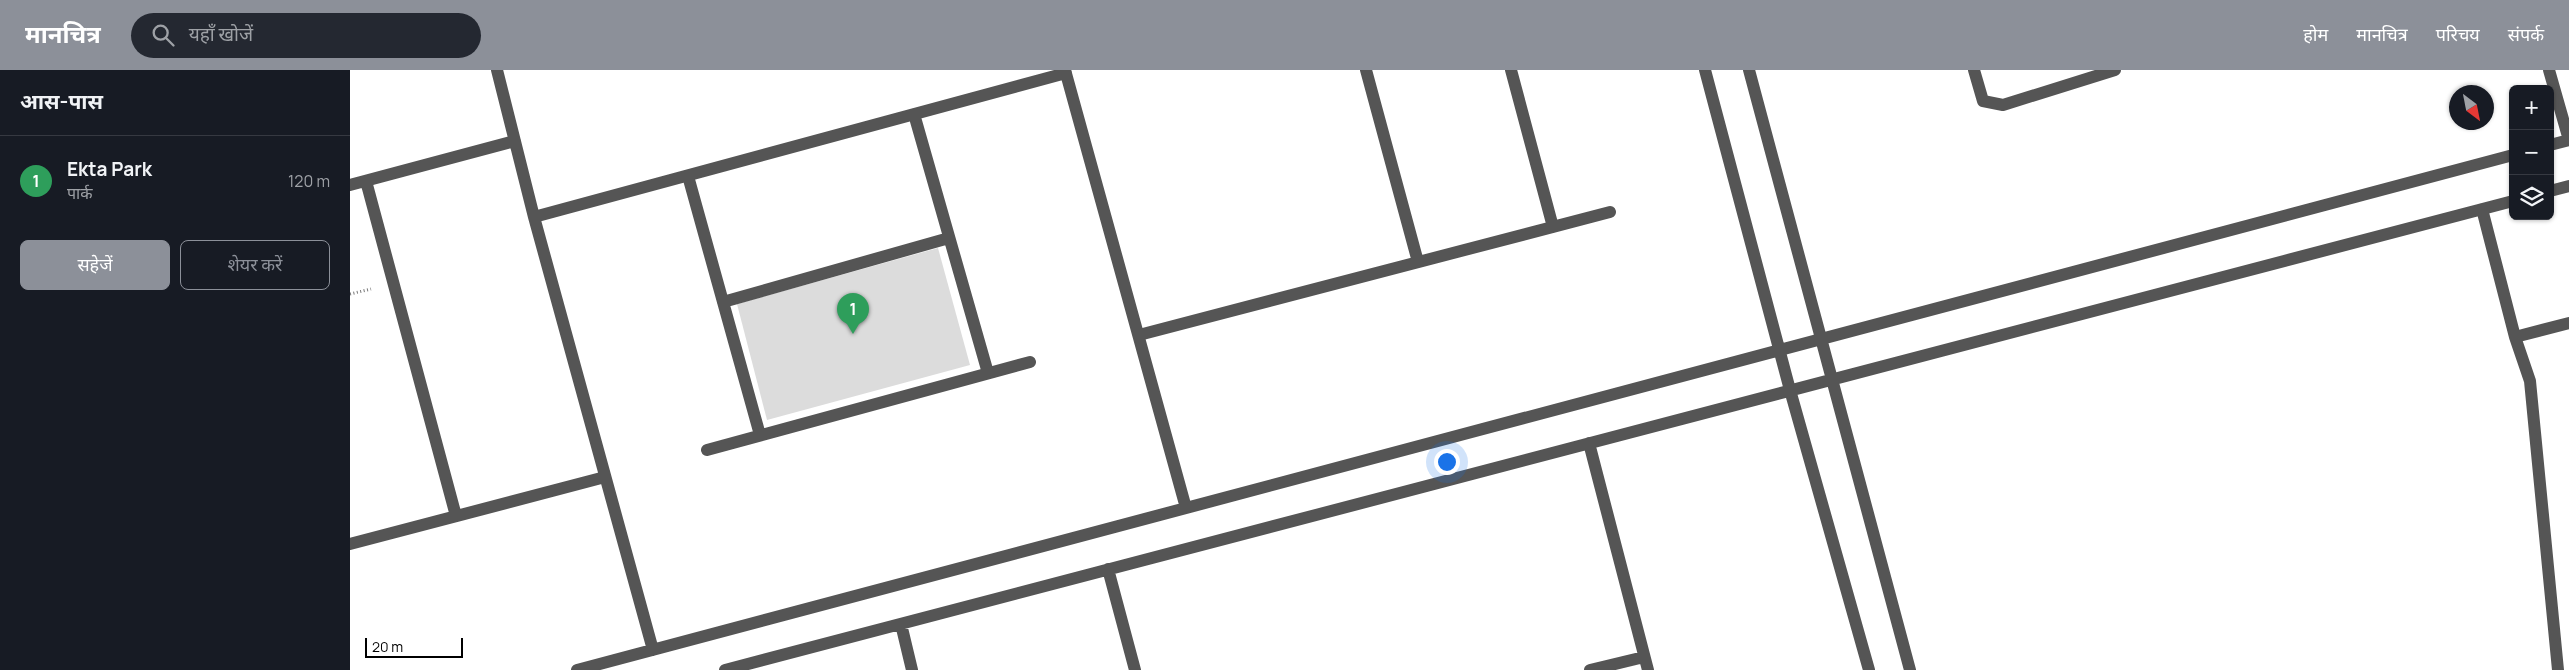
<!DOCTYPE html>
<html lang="hi">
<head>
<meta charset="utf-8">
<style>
  body { margin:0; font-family:Manrope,"Noto Sans Devanagari",sans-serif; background:#242831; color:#f1f3f6 }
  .controls { position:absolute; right:15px; top:15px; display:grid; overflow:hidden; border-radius:8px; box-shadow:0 1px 4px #0004 }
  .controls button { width:45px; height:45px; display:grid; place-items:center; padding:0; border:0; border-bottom:1px solid #363941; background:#171b24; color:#f1f3f6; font:25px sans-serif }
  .compass { position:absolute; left:2099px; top:15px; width:45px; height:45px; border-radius:50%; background:#171b24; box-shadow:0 1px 4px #0004; rotate:148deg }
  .scale { position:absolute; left:15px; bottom:12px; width:98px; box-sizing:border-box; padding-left:5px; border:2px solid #000; border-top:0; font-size:14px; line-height:18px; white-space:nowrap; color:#000; -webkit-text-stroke:4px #fff; paint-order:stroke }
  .you { position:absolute; left:1096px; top:391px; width:18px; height:18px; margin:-12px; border:4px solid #fff; border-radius:50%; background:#1a73e8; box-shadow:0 0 0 8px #1a73e833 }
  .badge { display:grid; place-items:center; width:32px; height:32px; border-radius:50%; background:#8c9099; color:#fff; font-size:16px; font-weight:700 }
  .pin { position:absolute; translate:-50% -41px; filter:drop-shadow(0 1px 2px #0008) }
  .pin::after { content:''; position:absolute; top:26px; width:18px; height:15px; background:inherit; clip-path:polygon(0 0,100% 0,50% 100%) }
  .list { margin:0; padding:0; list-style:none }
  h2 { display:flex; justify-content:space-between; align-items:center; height:65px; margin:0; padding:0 20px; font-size:21px }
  h2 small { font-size:16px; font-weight:400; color:#9ea1a6 }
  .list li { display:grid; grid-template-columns:32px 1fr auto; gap:15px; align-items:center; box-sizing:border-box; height:90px; padding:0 20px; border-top:1px solid #363941 }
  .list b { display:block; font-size:19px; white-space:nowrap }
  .list p { margin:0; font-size:16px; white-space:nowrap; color:#9ea1a6 }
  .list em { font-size:16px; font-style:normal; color:#9ea1a6 }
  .actions { display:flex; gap:10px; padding:15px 20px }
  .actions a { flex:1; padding:11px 0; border:1px solid #8c9099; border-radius:8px; text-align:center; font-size:18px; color:#8c9099 }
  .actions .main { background:#8c9099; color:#fff }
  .icon { flex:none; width:28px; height:28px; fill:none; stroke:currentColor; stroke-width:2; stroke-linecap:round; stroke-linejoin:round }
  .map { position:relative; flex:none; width:2219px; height:600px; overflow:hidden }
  header { display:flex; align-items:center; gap:30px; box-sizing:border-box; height:70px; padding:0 25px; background:#8c9099; color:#fff }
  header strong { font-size:24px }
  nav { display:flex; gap:28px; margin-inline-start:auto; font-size:18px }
  .search { width:350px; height:45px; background:#242831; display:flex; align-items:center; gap:12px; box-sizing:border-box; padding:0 18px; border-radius:28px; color:#9ea1a6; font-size:19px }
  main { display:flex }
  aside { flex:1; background:#171b24 }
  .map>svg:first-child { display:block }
  .green { fill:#dcdcdc }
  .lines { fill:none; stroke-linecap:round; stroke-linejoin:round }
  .path { stroke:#777; stroke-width:3; stroke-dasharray:1 2.5; stroke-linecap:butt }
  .minor { stroke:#555; stroke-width:12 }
</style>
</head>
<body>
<header>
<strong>मानचित्र</strong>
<div class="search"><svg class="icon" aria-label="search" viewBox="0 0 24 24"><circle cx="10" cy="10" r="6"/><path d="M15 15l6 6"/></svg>यहाँ खोजें</div>
<nav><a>होम</a><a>मानचित्र</a><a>परिचय</a><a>संपर्क</a></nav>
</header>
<main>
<aside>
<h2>आस-पास<small></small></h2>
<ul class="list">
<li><span class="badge" style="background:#2e9e5b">1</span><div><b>Ekta Park</b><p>पार्क</p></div><em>120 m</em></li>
</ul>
<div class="actions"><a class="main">सहेजें</a><a>शेयर करें</a></div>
</aside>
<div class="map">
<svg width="2219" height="600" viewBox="0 0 2219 600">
  <rect width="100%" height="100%" fill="#fff"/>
  <!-- green -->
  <path class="green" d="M588,178L620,295L417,350L387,234Z"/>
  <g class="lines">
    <!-- path -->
    <path class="path" d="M0,224L21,219"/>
    <!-- minor -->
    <path class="minor" d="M147,0L184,147L303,580
      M715,0L836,438
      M1016,0L1068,192
      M1161,0L1203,157
      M1355,0L1440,320L1519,600
      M1399,0L1560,600
      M1624,0L1633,31L1653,35L1765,0
      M2199,0L2219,70
      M564,44L638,303
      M2200,75L2219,70
      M338,106L410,365
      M16,111L106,446
      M0,115L165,71
      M2200,121L2219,116
      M2132,139L2165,267L2180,311L2208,600
      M184,147L716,3
      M373,232L599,168
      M789,265L1260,142
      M2165,267L2219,253
      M1239,373L1298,600
      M357,380L680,292
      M0,474L255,407
      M758,499L785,600
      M551,554L562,600
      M227,600L2163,85
      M375,600L2163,131
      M1240,600L1294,587"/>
  </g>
</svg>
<div class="controls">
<button>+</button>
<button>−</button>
<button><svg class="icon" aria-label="layers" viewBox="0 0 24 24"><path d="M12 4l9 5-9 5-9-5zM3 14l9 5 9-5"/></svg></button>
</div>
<svg class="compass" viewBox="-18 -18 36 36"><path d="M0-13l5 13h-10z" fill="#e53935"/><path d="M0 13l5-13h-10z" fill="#9ea1a6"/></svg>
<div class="scale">20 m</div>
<div class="you"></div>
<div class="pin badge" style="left:503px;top:264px;background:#2e9e5b">1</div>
</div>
</main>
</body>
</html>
